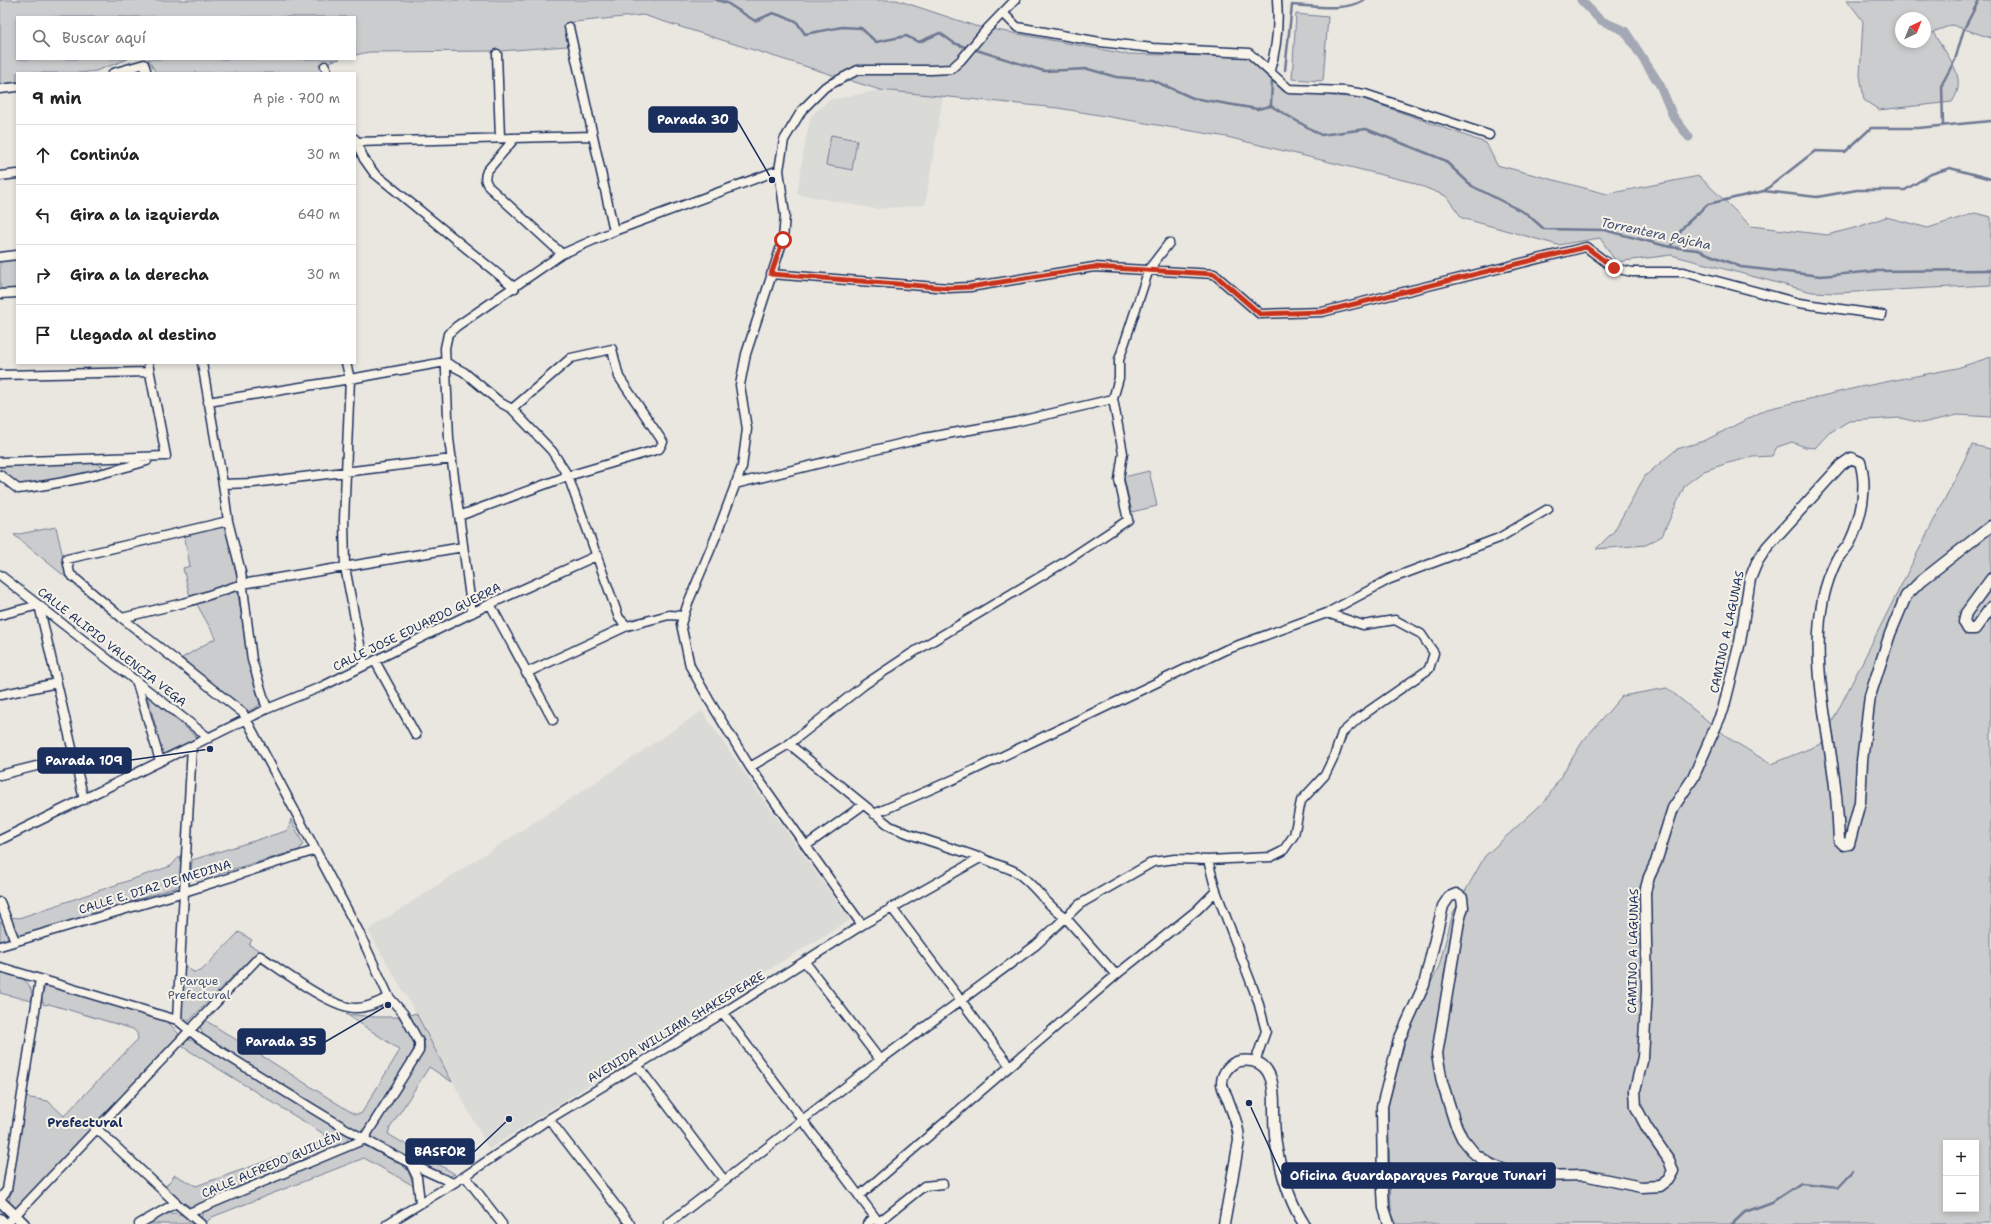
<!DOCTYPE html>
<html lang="es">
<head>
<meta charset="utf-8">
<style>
  body { margin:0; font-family:"Shantell Sans",sans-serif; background:#f6f6f6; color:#222 }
  .controls { position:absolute; right:12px; bottom:12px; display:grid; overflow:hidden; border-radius:0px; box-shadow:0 2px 6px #0003 }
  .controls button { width:36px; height:36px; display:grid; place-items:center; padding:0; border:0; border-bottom:1px solid #e0e0e0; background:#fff; color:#222; font:20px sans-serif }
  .compass { position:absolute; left:1895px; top:12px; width:36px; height:36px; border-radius:50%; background:#fff; box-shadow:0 2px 6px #0003; rotate:43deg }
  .stop { position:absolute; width:12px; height:12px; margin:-9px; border:3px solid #c8321e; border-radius:50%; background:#fff }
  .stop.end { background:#c8321e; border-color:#fff; box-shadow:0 1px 4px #0008 }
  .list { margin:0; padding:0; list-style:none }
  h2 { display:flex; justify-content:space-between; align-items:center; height:52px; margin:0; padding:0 16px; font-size:17px }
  h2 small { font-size:13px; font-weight:400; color:#767676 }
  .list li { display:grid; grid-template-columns:26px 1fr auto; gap:12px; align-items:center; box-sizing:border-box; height:60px; padding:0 16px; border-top:1px solid #e0e0e0 }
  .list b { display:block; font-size:15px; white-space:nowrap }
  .list em { font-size:13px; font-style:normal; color:#767676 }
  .icon { flex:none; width:22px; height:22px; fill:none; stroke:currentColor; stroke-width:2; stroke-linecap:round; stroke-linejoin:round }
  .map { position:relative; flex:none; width:1991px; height:1224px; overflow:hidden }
  .search { position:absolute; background:#fff; box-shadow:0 2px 6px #0003; left:16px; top:16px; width:340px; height:44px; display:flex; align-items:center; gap:10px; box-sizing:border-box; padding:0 14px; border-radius:0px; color:#767676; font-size:15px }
  .panel { position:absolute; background:#fff; box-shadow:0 2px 6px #0003; left:16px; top:72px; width:340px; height:292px; border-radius:0px }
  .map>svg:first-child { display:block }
  .built { fill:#dadad6 }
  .green { fill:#cbcccd; stroke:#737e96; fill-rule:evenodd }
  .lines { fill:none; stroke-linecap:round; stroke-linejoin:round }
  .stream { stroke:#6d7892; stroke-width:2.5 }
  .canal { stroke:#a3a8b4; stroke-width:9 }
  .minor-casing { stroke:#1b2f5e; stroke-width:11 }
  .tertiary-casing { stroke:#1b2f5e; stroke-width:13 }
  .minor { stroke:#f7f3e8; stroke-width:8 }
  .tertiary { stroke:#f7f3e8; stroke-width:10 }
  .route { stroke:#c8321e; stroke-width:5 }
  .labels { text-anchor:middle; stroke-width:4; stroke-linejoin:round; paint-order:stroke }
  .street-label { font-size:12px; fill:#1b2f5e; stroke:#f7f3e8 }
  .park-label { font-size:12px; fill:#47567a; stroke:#f7f3e8 }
  .water-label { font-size:13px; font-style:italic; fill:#445378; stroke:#f7f3e8 }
  .neighbourhood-label { font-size:13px; font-weight:bold; fill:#1b2f5e; stroke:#f7f3e8 }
  .leader { fill:none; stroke:#1b2f5e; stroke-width:1.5 }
  .callout-dot { fill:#1b2f5e; stroke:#f7f3e8; stroke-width:1.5 }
  .callout { fill:#1b2f5e; stroke:#1b2f5e; stroke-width:1.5 }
  .callout-label { font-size:13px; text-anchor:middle; font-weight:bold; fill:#fff }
</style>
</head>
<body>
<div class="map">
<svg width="1991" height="1224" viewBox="0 0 1991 1224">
  <rect width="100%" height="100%" fill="#eae7e0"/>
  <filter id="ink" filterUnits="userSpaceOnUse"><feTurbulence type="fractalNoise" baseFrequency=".025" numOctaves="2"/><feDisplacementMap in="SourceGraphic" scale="8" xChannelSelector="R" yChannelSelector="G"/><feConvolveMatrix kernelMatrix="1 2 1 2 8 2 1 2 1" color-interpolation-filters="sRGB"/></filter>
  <g filter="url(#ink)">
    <!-- built -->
    <path class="built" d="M880,90L943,96L925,205L876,209L797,194L806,137L811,116L829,100Z
      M702,711L753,785L850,920L784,960L489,1149L414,1010L368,930L584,790Z"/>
    <!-- green -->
    <path class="green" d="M0,0H897L975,26L1126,54L1246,57L1284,92L1361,98L1486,143L1497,165L1607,194L1699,176L1751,226L1827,235L1858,227L1886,217L1928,228L1975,213L1991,217V285L1835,293L1812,292L1671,255L1616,262L1600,238L1558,245L1462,218L1446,196L1411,182L1227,137L1058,108L880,90L643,15L565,23L568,46L501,51L369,52L355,55V17H17V59H128L96,71L80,73H17V82L0,84Z
      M1847,0H1991V38L1952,25L1933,32C1945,54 1970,77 1952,102L1879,110L1864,100L1860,75L1863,21ZM1901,18H1925V42H1901Z
      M1296,14L1328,17L1323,81L1292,79Z
      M148,59H340L319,64L323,73H156Z
      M831,135L857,140L852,170L826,165Z
      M17,259V289H0V261Z
      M1991,357V417L1958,415L1922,423L1900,418L1849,421L1829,433L1815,448L1805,447L1792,442L1777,447L1772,456L1753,457L1728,463L1704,471L1685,485L1662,536L1646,545L1596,549L1614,531L1645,476L1677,449L1704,441L1767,409L1860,387L1957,368Z
      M1972,445L1991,449V1224H1397L1391,1212L1388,1107L1408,1029L1439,966L1453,913L1485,856L1546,800L1583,741L1622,696L1667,688L1730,739L1771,764L1821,744ZM1946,1143H1976V1209H1946Z
      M94,463L102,466V469L99,472L33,485H18L0,472L1,466Z
      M1149,471L1157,506L1132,512L1124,477Z
      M225,524L238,583L190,597L183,568L190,566L184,534Z
      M56,527L68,579L14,535Z
      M237,589L248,655L260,705L247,712L182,658L216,638L196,603Z
      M147,695L198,738L163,754Z
      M291,819L303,844L299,850L196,880L191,877L192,860L286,831L289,827Z
      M181,855L182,882L177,887L22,936L16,932L10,917L19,918L171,866Z
      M0,922H3L9,936L5,942L0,943Z
      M239,932L252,940L249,945L259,950L189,1021L182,1016V971L187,966L193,972L201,971Z
      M0,970C19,977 33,978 32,1001L0,993Z
      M50,985L154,1016L169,1023L179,1034L177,1039L16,1208L9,1202L25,1097L48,1101L64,1116L138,1039L137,1033L133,1029L49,1004L44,1005L41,996L45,988Z
      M416,1013L452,1082L429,1067L390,1128L388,1134L455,1174L450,1176L373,1142L372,1133L425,1048L424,1042L410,1015Z
      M346,1014L375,1017H400C404,1023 415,1034 415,1043C416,1054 374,1115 365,1128L359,1132L203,1035L200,1026L205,1020L354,1114H361L400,1050Z
      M186,1040H192L348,1135V1140L345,1144L191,1207L182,1202L165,1187L175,1175L196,1186L321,1142L325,1139L324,1134L180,1045Z
      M366,1146L401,1164L408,1171L414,1186L364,1158L212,1217L205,1224L201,1218L203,1212L206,1209L358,1147Z
      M176,1213L185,1216L193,1224H148L166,1214Z"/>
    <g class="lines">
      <!-- stream -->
      <path class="stream" d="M717,0L727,3L755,21L773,13L796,21L805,34L842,27L861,28L876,42L906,36L919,42L940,33L954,43L968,48
        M973,49L1044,71L1088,69L1116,77L1152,80L1193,98L1257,109L1271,106L1321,135L1366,129L1444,160L1472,186L1527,214L1544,229L1604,230L1670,247L1698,250L1741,267L1821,276L1876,271L1991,270
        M1285,70L1292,5C1314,6 1344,12 1364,0
        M1271,106L1272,80
        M1943,126L1942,84L1955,60L1964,29L1979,0
        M1764,191L1815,151L1845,152L1871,128H1918L1991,121
        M1670,247L1684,226L1708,204L1764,191L1817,197L1857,190H1905L1931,174L1950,168L1991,179
        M1732,1224L1745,1212L1772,1202L1801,1183L1838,1187L1853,1171"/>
      <!-- canal -->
      <path class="canal" d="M1581,0L1600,20L1625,31L1660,85L1673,116L1689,137"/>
      <!-- minor casing -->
      <g class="minor-casing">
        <path id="minor" d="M1003,13L1017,27L1100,42L1153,48L1249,53L1289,89L1345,91L1365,94L1489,135
          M569,27L614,231
          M497,54L500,138
          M325,66L328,73
          M1270,70C1277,47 1279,25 1277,0
          M113,73L144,64L147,73
          M0,89L17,87
          M515,138L487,171C484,178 485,181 489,187L562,254
          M355,139L364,159L374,173L515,288
          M355,142L592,136
          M0,176L17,174
          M0,257L17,255
          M771,274L949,288L970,287L1094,267L1214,274L1260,314L1322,312L1586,247L1614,268L1632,272H1683L1799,303L1882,315
          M0,294L17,293
          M202,363L223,484L228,521L241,572L252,660L267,709
          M346,363L350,379L344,520L345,567L364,665
          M0,375L149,372
          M208,402L350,379L445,362L464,372L501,403L512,409L552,451L568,476L619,618L627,626
          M0,462L166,456L148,363
          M0,475L18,489C62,484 104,474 147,461
          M223,484L253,483L452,459
          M735,484L924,438L1015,422L1113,399
          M459,516L568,476L659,449L663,442L619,377L612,349L571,358L512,409
          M228,521L67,559L70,574L122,618L243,713L358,930L389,997L403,1013L419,1042V1051L363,1140
          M0,575L209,738
          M490,604L553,720
          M39,605L84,800
          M472,613L449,439L445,348L448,334L457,326L562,254L614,231L779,170
          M0,615L39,605
          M122,618L191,601L242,584L463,547
          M375,661L416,735
          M526,673L627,626L669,615L684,616
          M136,680L160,761
          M0,695L57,683
          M789,744L890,826C924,842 962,849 996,864C1002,866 1010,869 1016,872C1035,884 1046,906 1065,917L1116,975
          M750,767L789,744L864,685L909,655L1063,563L1128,520L1119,480L1123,453L1113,399L1119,378V360L1149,269L1169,243
          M0,775L73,757
          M874,814L959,777L1225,650L1327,613L1390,579L1499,538L1548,509
          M0,840L267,709L323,686L490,604L598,555
          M807,845L863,805
          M1208,860L1216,891L1258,1001L1266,1031L1255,1062
          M0,902L15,941
          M891,907L1010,1066
          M862,925L750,767L709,700L690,666L681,624L688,603L716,536L742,467L747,429L740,385L746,354L783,240L785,215L779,170L784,140L802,110L825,87L858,70H931L951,69L961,60L986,30L1015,0
          M0,946L184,892L316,850
          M805,962L880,1060
          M0,967L177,1020L199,1038C282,1089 363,1145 453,1183
          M723,1013L880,1224
          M177,1020L192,746
          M637,1065L724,1180
          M549,1119L630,1224
          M97,1129L176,1203L201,1224
          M411,1165L417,1177L420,1202
          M465,1176L502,1224
          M859,1196L1116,975L1197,910L1216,891
          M0,1199L7,1190L40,979
          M189,1213L363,1140
          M879,1222L924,1186L943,1184
          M7,1224L260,956C282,970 332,1009 357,1008C368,1008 379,1002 389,997
          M139,1224L176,1203
          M387,1224L465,1176L549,1119L723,1013L862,925L982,857
          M668,1224L880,1060L1036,945L1080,904L1153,862L1175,859L1208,860L1271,857L1283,851L1294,835L1301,801L1325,775L1335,754L1342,733L1360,717L1429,669L1434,653L1421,634L1395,620L1363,625L1327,613
          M867,1224L875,1217"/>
      </g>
      <!-- tertiary casing -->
      <g class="tertiary-casing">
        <path id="tertiary" d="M1991,579L1966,613L1964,622L1968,629H1975L1991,607
          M0,1201L24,1224
          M0,1219L5,1224
          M1224,1224L1239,1141C1239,1125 1232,1112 1227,1097C1225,1093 1222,1088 1222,1083C1222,1075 1227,1067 1234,1063C1240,1060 1245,1060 1252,1061C1275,1065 1274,1094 1274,1111C1274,1127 1275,1144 1279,1159C1284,1182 1291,1204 1304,1224
          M1389,1224L1384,1208L1383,1191L1382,1106L1399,1040L1424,985L1443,906L1449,897L1456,894L1462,898L1463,907L1459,921L1437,1054L1442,1082L1455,1123L1462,1138L1475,1154L1490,1164L1514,1174L1537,1176L1584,1175L1641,1187L1660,1186L1668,1180L1673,1171L1669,1160L1647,1128L1636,1107L1635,1090L1643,1057L1647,990L1645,892L1649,877L1656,862L1673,808L1693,778L1723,710L1740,642L1750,579L1757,562L1767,547L1841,465L1851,458L1860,462C1868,487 1861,519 1850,542C1847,548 1841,553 1837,559C1831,571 1826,585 1823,599C1812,654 1824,709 1832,764C1836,789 1838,815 1839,840L1844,845L1849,844L1860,802L1862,761L1870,696L1890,634L1906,596L1921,581L1991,526"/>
      </g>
      <!-- minor -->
      <use href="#minor" class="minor"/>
      <!-- tertiary -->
      <use href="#tertiary" class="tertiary"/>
    </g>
  </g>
  <g class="lines" filter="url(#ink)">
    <!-- route -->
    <path class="route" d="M783,240L771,274L949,288L970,287L1094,267L1214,274L1260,314L1322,312L1586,247L1614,268"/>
  </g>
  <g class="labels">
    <!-- street labels -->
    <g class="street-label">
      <text transform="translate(417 627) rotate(-26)" y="4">CALLE JOSE EDUARDO GUERRA</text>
      <text transform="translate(1727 632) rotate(-78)" y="4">CAMINO A LAGUNAS</text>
      <text transform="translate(112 647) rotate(38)" y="4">CALLE ALIPIO VALENCIA VEGA</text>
      <text transform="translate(155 887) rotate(-17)" y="4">CALLE E. DIAZ DE MEDINA</text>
      <text transform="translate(1633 951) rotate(-89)" y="4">CAMINO A LAGUNAS</text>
      <text transform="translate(676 1027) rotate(-31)" y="4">AVENIDA WILLIAM SHAKESPEARE</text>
      <text transform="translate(271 1165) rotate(-23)" y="4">CALLE ALFREDO GUILLÉN</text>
    </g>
    <!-- park labels -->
    <g class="park-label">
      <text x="199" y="985">Parque<tspan x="199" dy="14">Prefectural</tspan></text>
    </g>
    <!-- water labels -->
    <g class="water-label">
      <text transform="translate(1656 233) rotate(12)" y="5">Torrentera Pajcha</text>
    </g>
    <!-- neighbourhood labels -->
    <g class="neighbourhood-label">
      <text x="85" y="1127">Prefectural</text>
    </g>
  </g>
  <!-- callouts -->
  <path class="leader" d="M772 180L737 120M210 749L131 760M388 1005L325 1042M509 1119L474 1152M1249 1103L1282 1175"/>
  <g class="callout-dot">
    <circle cx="772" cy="180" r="4"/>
    <circle cx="210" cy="749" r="4"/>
    <circle cx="388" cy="1005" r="4"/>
    <circle cx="509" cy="1119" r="4"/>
    <circle cx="1249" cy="1103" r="4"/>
  </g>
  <g class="callout">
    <rect x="649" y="107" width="88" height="25" rx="4"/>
    <rect x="38" y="748" width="93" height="25" rx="4"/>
    <rect x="238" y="1029" width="87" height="25" rx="4"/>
    <rect x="406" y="1139" width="68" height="25" rx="4"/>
    <rect x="1282" y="1163" width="273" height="25" rx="4"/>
  </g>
  <g class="callout-label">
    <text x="693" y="124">Parada 30</text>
    <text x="84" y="765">Parada 109</text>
    <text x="281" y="1046">Parada 35</text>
    <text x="440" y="1156">BASFOR</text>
    <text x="1418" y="1180">Oficina Guardaparques Parque Tunari</text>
  </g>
</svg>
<div class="controls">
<button>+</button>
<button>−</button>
</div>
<svg class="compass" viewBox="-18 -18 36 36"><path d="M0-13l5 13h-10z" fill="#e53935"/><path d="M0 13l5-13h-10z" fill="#767676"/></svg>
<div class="stop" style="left:783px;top:240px"></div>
<div class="stop end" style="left:1614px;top:268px"></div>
<div class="search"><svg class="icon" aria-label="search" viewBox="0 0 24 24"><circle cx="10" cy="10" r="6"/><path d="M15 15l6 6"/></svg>Buscar aquí</div>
<section class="panel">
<h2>9 min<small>A pie · 700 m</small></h2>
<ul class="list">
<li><svg class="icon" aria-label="ahead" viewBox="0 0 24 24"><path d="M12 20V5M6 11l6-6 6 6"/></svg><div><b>Continúa</b></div><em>30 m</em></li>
<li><svg class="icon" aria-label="left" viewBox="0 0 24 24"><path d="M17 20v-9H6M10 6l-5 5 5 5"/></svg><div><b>Gira a la izquierda</b></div><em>640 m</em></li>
<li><svg class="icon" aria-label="right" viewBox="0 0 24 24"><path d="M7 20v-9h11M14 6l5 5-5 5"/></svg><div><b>Gira a la derecha</b></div><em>30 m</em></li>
<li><svg class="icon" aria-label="arrive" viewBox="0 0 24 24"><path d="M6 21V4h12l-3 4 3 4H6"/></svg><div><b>Llegada al destino</b></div></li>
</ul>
</section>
</div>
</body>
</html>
